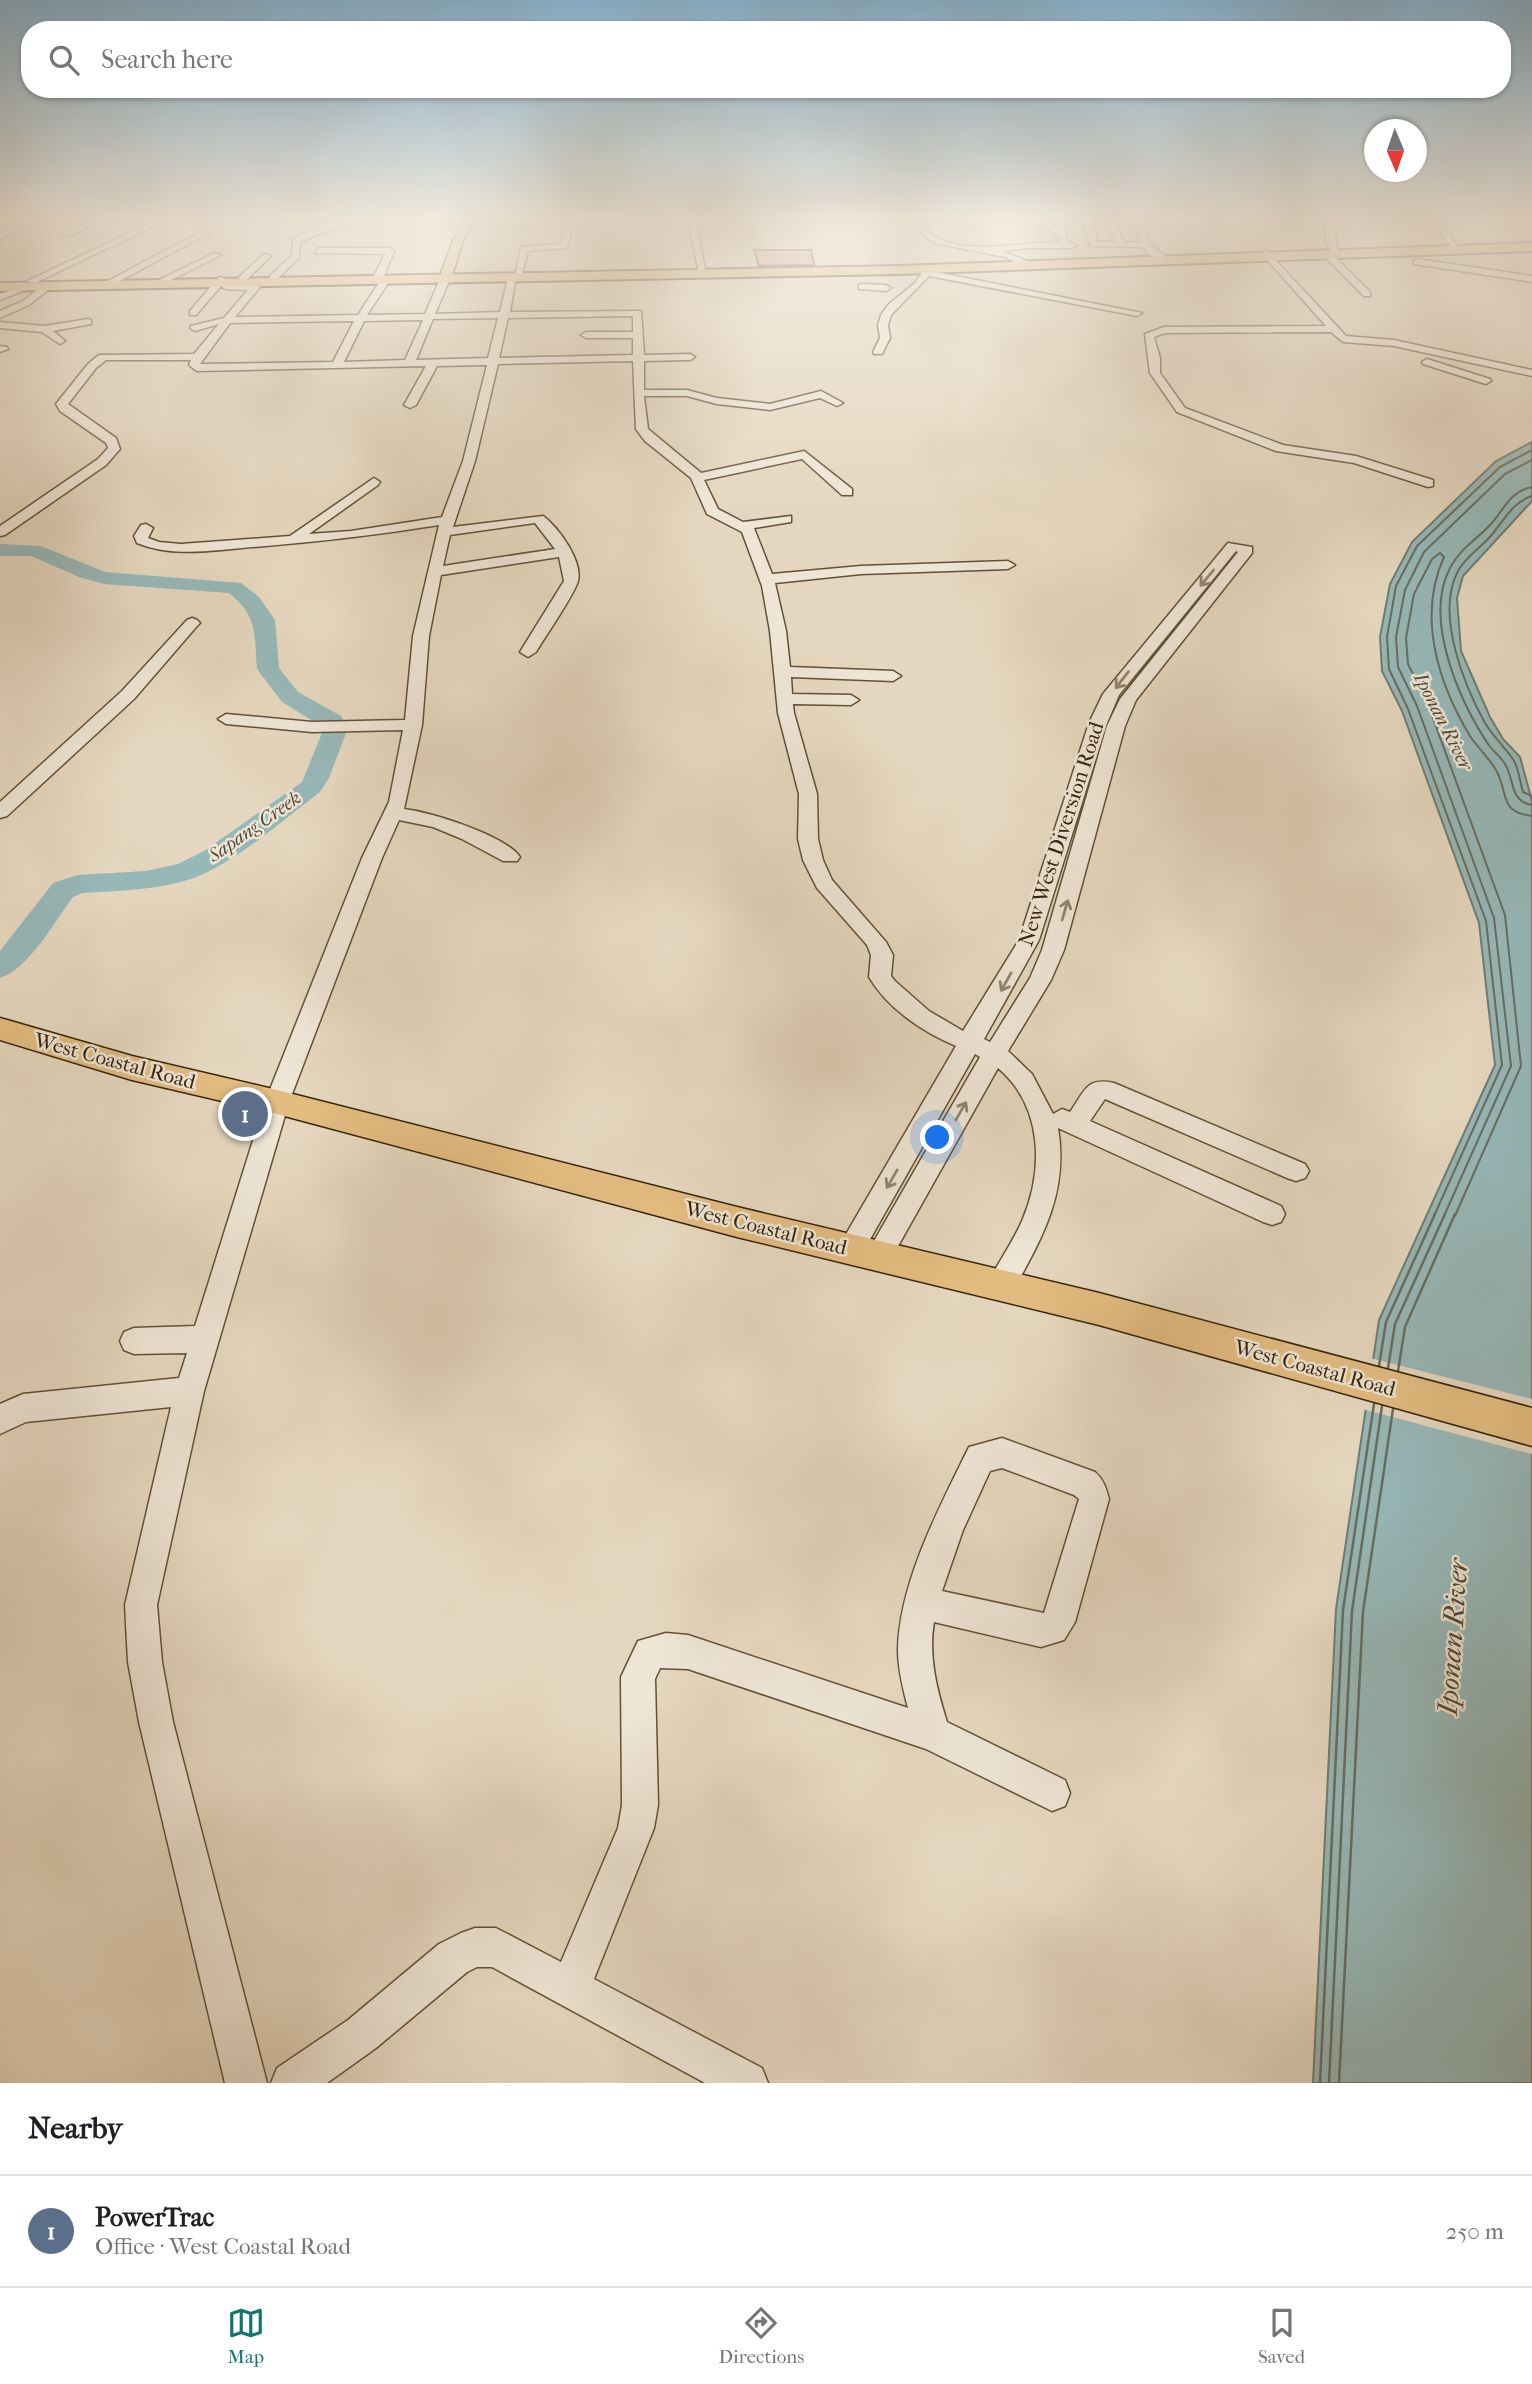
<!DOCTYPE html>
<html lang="en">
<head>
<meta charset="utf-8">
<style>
  body { margin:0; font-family:"IM FELL French Canon",serif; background:#f6f6f6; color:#202124 }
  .compass { position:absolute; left:1364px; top:119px; width:63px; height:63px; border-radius:50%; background:#fff; box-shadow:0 2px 5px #0004; rotate:178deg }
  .you { position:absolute; left:938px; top:1138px; width:24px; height:24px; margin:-18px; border:5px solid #fff; border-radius:50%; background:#1a73e8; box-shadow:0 0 0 10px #1a73e833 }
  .badge { display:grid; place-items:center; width:46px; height:46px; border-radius:50%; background:#0f766e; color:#fff; font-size:23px; font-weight:700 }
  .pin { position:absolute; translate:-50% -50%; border:4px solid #fff; box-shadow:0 2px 7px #0006 }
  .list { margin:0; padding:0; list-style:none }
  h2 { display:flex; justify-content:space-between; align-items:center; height:91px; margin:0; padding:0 28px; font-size:30px }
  h2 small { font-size:23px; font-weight:400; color:#757577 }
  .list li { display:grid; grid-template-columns:46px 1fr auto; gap:21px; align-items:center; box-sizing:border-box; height:112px; padding:0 28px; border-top:2px solid #e0e0e0 }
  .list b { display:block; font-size:26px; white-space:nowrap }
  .list p { margin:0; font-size:23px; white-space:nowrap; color:#757577 }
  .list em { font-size:23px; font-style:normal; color:#757577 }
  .icon { flex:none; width:38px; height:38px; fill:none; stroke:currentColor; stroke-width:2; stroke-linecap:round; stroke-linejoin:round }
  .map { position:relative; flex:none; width:1532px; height:2083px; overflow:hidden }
  .search { position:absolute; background:#fff; box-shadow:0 2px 5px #0004; left:21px; right:21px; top:21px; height:77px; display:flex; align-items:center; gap:18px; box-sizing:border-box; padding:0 24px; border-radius:28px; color:#757577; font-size:26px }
  .sheet { height:203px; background:#fff }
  nav { display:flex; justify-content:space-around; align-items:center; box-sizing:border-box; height:98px; border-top:2px solid #e0e0e0; background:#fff; font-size:19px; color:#757577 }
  nav a { display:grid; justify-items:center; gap:4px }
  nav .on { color:#0f766e }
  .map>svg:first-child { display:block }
  .water { fill:#97b8b8; stroke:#717d72; stroke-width:2 }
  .pier { fill:#e5d7bf }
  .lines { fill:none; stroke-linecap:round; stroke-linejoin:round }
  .shore-far1 { stroke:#676e60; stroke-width:2 }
  .shore { stroke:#676e60; stroke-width:2.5 }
  .river { fill:#97b8b8; fill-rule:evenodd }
  .building { fill:#d89a8e; stroke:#372409; stroke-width:2 }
  .minor-casing { stroke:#625136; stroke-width:3 }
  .major-casing { stroke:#372409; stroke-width:3 }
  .highway-casing { stroke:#372409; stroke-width:4 }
  .minor { fill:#eee5d5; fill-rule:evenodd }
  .major { fill:#e2bc80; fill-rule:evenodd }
  .highway { fill:#e2bc80; fill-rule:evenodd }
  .oneway { stroke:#92846f }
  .labels { text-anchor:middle; stroke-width:5; stroke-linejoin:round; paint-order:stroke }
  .far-water-label { font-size:19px; font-style:italic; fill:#4f4935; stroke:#eee5d5 }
  .street-label { font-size:21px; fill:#372409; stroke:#eee5d5 }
  .near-water-label { font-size:28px; font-style:italic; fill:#4f4935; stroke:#eee5d5 }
</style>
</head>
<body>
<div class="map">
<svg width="1532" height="2083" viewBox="0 0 1532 2083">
  <rect width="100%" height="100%" fill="#e5d7bf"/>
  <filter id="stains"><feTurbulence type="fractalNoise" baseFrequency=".00286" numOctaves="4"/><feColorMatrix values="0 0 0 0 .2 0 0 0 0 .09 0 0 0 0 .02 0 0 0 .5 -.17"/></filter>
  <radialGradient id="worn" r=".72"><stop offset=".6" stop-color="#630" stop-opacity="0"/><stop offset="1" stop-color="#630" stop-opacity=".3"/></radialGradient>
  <!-- water -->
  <path class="water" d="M1532,442V501L1463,576L1457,598L1461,651L1490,717L1503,739L1520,757L1532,801V2083H1313L1336,1609L1379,1320L1495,1065L1479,923L1402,711L1382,671L1380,637L1390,584L1412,542L1496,461Z"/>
  <!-- pier -->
  <path class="pier" d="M1370,1358L1532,1399V1454L1362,1409Z"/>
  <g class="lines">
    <!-- shore-far1 -->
    <path class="shore-far1" d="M1532,487C1510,491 1504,510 1490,525C1477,539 1459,550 1450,568C1423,619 1459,700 1488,744C1493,751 1500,756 1505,764C1515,780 1509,801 1532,805
      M1532,496C1511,502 1502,525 1487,540C1477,550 1465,558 1458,571C1435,614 1464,685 1485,723C1494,738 1507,749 1514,761C1519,770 1520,782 1523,792L1532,796
      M1434,1216L1502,1065L1486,921L1408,709L1389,669L1387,637L1396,586L1417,546L1500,467L1532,450
      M1444,1216L1511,1066L1494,918L1417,706L1398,667L1396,637L1405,590L1424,552L1505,474L1532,460
      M1455,1216L1521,1066L1505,915L1427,702L1408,664L1406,638L1414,594L1432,559L1440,553L1444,557C1417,616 1438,683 1470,736C1478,748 1489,758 1496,770C1509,793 1498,812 1532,816"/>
    <!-- shore -->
    <path class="shore" d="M1379,1366L1386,1322L1435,1214
      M1388,1368L1395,1324L1445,1214
      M1398,1371L1405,1327L1455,1214
      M1320,2083L1343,1610L1374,1404
      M1329,2083L1352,1611L1382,1406
      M1339,2083L1363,1612L1393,1409"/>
    <!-- river -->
    <path class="river" d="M0,544L41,546L105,572L241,583L259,597L275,620L279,668L298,692L341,716L348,728L329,778L320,792C284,819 235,863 194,878C158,890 119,891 82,893L73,897C55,921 29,969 0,978V951L53,883L78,875L146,871L178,864L204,851L302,782L324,728L282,702L260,673L257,668C254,633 258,616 229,593L104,584L79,577L31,556H0Z"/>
  </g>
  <!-- building -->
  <path class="building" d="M754,250H811L814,265L759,266Z"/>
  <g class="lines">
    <!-- minor casing -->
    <g class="minor-casing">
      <path id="minor" d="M23,217H59L60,218L26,222L0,241V234Z
        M98,217H108L70,236L63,234Z
        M163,217H173L35,283L27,281Z
        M350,217H361L300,242L299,258L276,280H270V276L292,255L293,239L327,223Z
        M645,217H695L706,275L699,273L688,221Z
        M916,217H927L915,222C923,227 930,234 938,238C972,255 1023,242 1060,242L1057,234L1034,221L1018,222L1006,217H1036L1056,227L1054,217H1062L1067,240L1076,245L1072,248H1029L1003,251L1029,262L1030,264L1026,267L1005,257L934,243L905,221Z
        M944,217H955L980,225L976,227Z
        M1082,217H1090L1095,227L1097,242H1115L1105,217H1113L1124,242H1141L1132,217H1140L1150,244L1165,256L1161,259L1150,256L1143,247L1090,246Z
        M1231,217H1239L1245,224L1241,226L1166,224L1162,222L1166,220L1234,221Z
        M1324,217H1332L1338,252H1332L1326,242Z
        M1344,217H1400L1404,219L1400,221Z
        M1430,217H1438L1458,248H1452Z
        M470,218L516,219L522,228L515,230L513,223L467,222Z
        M219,222L226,224L116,283L108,281Z
        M564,231L571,233L567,248L528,251L522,274L516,276L510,312L641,311L644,355L690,354L695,357L690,360L644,361V390H687L717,398L770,404L821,391L843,403L837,406L820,398L770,410L717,404L687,396H644L648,429L701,473L804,451L852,489V495H842L802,459L704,480L718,509L743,522L791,516V522L754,528L772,574L861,566L1008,561L1015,565L1008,569L861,574L775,583L786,631L790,667L893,671L901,676L893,681L791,677L792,694L851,695L859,700L851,705L793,704L794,713L817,794L818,839L823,860L832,880L886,942L893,955L891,976L895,981L929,1011L963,1031L1019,940L1089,723L1103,694L1228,543L1252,547V553L1136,700L1125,726L1064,950L1051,980L1008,1051L1032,1074L1053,1114L1062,1109L1070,1112C1085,1091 1086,1077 1114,1083L1305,1164L1309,1171L1305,1178L1296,1181L1287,1178L1105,1099L1090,1121L1281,1206L1285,1214L1281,1222L1272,1225L1263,1222L1058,1128C1069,1194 1041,1240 1010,1296L1000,1299L990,1296L986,1287C997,1264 1012,1244 1022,1221C1044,1170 1043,1106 998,1068L888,1264L879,1268L870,1264L866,1256L870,1248L980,1057L975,1054L860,1257L851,1261L842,1257L838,1249L842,1241L956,1046C923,1032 888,1009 869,977L871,955L867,945L817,888L803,860L798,839L799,794L778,713L770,631L762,586L742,532L707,514L691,478L645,441L636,429L633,361L498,364L475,461L453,527L543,516C558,527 583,561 578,581C574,595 545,637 536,652L528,657L520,652L564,581L559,557L441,575L429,636L422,725L404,809C430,812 505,835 520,857L517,861H503L462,839L433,827L399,820L382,858L289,1102L204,1391L157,1605L162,1662L173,1722L267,2083H225L139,1722L128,1662L125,1605L171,1407L26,1422L0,1434V1404L23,1394L179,1378L187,1353L134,1354L124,1350L120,1341L124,1332L134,1328L195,1326L265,1102L362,858L389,802L403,730L312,732L226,724L218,719L226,714L312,722L405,720L413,636L439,525C377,535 316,542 253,547C214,550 174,558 137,543L134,536L141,525L146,524L153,528L148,538L159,542L181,544L290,536L374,478L380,482L378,485L309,534L351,531L442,517L463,461L487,365L437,366L416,405L410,408L404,405L426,366L197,371L189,365L191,360H106L96,368L68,404L116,438L120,449L106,465L5,535L0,536V526L98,459L108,448L106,443L60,411L56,404L88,364L99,355L194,354L219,324L195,331L190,328L191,326L224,318L248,290L226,289L223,288V284H255L260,287L235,317L358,315L382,278L385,277L390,280L367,315L425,314L440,279L445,276L450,279L435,314L500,312L508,278L515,276L521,247L560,244ZM633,316V332H586L581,335L586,338H633V355L499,358L508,318ZM498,318L488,358L416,360L433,319ZM423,320L405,360L344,362L364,321ZM354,321L333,362L200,364L230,323ZM535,523L555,549L443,566L450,535ZM1236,551L1238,552L1120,699L1107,726L1042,950L1030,978L990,1042L984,1039L1039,940L1107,723L1119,695Z
        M318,248H390L394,251L384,276L379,279L374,276L385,254L315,253Z
        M1266,250L1346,336L1394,340L1532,370V376L1394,346L1343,342L1331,332L1165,333L1154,337L1160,358V373L1185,408L1283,445L1356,456L1433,480V486L1428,487L1354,463L1276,451L1177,412L1150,373L1145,334L1164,327L1326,326L1263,255Z
        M1324,252H1330L1370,292V296H1364L1324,256Z
        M214,253L221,255L167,282L159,280Z
        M264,254L271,256L245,281H239V277Z
        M1417,259L1532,276V282L1414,264V260Z
        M927,266L931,271L1142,313L1137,316L929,276L891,315L888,325L890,338L882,354H874L873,352L880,338L878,325L881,315L889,304L914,284Z
        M219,277L227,279L196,315H190V311Z
        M45,284L53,286L29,305L0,318V311L23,301Z
        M862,284L886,285L891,288L886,291L859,289V285Z
        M25,285L33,287L0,300V294Z
        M88,319L91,320V324L53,331L65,341L60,344L42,332L0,328V322L45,326Z
        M0,346L7,347L8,349L0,352Z
        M1427,359L1490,379L1491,381L1486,384L1423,364L1422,362Z
        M192,618L197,620L200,623L197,626L134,699L7,816L0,818V802L122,691L187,620Z
        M1002,1438L1095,1472C1104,1480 1106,1488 1109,1499L1075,1622L1064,1640L1041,1647L934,1622C928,1656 937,1690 947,1722L1065,1780L1070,1793L1065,1806L1052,1811L926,1749L688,1669L660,1668L655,1679L658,1805L654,1828L594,1979L762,2068L768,2083H705L492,1967H477L467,1972L376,2048L327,2083H271L277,2068L348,2020L439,1944L461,1933L475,1928H496L561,1962L618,1828L622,1805L621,1677L638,1641L666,1633L688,1635L908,1708C903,1689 898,1669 898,1650C899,1583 940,1506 969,1447ZM1002,1468L1074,1495L1079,1499L1044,1613L942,1591L963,1530L990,1471Z"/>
    </g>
    <!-- major casing -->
    <g class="major-casing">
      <path id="major" d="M467,217H477L463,241L451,279L441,282L439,279L453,241Z
        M0,1018L132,1056L277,1090L737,1207L1099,1293L1532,1408V1446L1099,1325L737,1237L277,1114L132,1080L0,1040Z"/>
    </g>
    <!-- highway casing -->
    <g class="highway-casing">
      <path id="highway" d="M1532,243V251L900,274L0,291V283L900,266Z"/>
    </g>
    <!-- minor -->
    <use href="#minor" class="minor"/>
    <!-- major -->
    <use href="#major" class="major"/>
    <!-- highway -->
    <use href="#highway" class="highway"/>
  </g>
  <!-- one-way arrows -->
  <defs><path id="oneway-shaft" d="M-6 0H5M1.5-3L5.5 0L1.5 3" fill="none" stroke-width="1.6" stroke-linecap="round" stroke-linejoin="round" transform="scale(1.75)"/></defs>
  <g class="oneway">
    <use href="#oneway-shaft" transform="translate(1207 578) rotate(130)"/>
    <use href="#oneway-shaft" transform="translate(1122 680) rotate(128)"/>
    <use href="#oneway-shaft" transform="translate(1065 910) rotate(-74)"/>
    <use href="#oneway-shaft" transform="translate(1006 982) rotate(119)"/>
    <use href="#oneway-shaft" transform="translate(961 1111) rotate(-60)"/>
    <use href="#oneway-shaft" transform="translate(892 1179) rotate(120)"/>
  </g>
  <!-- sky -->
  <linearGradient id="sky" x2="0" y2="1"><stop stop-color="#87b6d5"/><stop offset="0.43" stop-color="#f3ede2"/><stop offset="1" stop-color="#f3ede2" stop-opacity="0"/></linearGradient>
  <rect width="1532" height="508" fill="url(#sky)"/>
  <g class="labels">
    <!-- far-water labels -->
    <g class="far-water-label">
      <text transform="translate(1444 721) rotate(63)" y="7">Iponan River</text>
      <text transform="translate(254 826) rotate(-35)" y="7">Sapang Creek</text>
    </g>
    <!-- street labels -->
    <g class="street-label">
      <text transform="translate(1061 834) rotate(-72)" y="7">New West Diversion Road</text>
      <text transform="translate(115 1061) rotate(15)" y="7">West Coastal Road</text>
      <text transform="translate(766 1228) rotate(14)" y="7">West Coastal Road</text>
      <text transform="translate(1315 1368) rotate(15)" y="7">West Coastal Road</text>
    </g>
    <!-- near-water labels -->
    <g class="near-water-label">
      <text transform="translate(1452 1637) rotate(-86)" y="10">Iponan River</text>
    </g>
  </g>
  <rect width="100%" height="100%" filter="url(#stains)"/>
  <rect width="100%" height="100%" fill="url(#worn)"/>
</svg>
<svg class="compass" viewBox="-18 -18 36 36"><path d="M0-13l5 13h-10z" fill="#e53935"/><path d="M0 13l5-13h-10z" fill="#757577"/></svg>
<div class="you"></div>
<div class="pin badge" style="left:245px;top:1114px;background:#5c6f8a">1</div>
<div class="search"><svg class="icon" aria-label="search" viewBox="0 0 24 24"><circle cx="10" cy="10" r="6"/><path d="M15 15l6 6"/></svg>Search here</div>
</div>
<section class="sheet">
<h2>Nearby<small></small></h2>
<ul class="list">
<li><span class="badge" style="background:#5c6f8a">1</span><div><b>PowerTrac</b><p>Office · West Coastal Road</p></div><em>250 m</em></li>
</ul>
</section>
<nav>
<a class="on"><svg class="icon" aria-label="map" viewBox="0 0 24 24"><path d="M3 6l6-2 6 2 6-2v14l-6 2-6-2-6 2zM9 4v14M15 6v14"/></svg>Map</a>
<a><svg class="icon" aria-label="directions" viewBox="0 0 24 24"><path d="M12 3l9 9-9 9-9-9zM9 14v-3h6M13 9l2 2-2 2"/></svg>Directions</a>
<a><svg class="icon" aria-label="saved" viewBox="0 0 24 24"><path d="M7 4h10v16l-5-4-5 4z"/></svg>Saved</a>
</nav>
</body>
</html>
